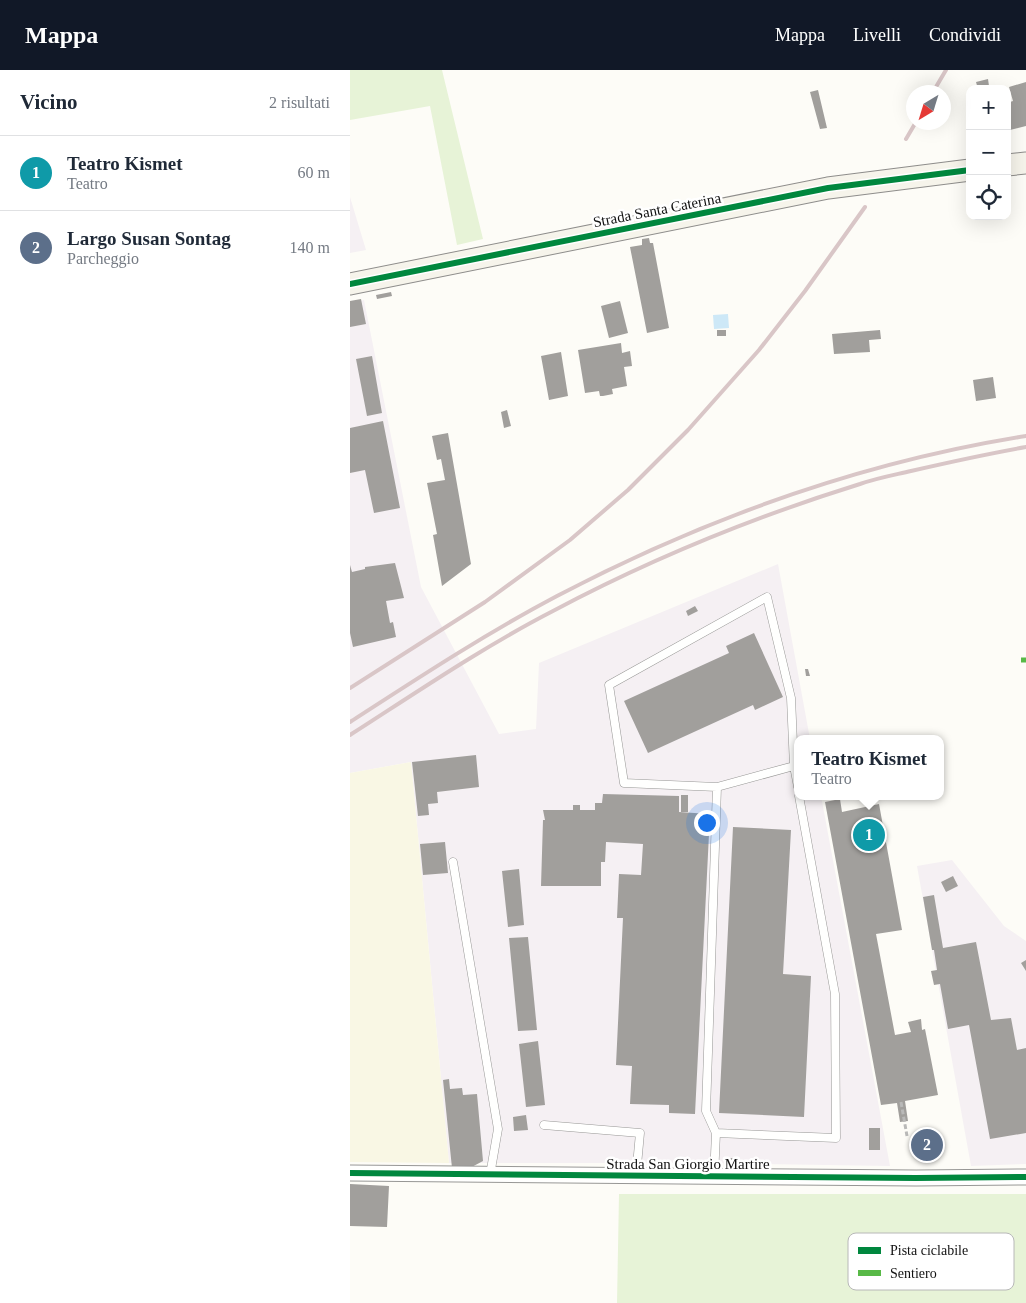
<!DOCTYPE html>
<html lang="it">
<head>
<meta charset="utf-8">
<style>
  body { margin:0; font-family:Georgia,serif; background:#f2f2f3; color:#1f2937 }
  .controls { position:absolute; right:15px; top:15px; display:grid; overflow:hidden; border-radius:10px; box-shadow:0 5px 20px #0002 }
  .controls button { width:45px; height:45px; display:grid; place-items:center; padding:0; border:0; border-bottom:1px solid #e0e1e3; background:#fff; color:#1f2937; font:25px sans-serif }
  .compass { position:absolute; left:556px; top:15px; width:45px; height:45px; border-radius:50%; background:#fff; box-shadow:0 5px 20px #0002; rotate:218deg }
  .you { position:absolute; left:356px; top:752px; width:18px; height:18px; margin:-12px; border:4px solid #fff; border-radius:50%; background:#1a73e8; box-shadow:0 0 0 8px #1a73e833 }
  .badge { display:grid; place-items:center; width:32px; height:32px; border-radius:50%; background:#111827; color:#fff; font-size:16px; font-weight:700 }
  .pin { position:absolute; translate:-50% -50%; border:2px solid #fff; box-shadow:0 1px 5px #0006 }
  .popup { position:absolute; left:444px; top:665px; width:150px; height:65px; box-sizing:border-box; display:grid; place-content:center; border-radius:10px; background:#fff; filter:drop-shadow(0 1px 4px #0005); font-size:16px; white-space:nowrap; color:#747a83 }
  .popup b { font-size:19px; color:#1f2937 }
  .popup::after { content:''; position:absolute; left:50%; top:100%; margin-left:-10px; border:10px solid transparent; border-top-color:#fff }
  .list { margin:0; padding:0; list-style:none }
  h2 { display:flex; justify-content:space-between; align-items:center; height:65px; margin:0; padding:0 20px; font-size:21px }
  h2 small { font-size:16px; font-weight:400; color:#747a83 }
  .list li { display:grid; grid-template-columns:32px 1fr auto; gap:15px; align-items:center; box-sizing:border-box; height:75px; padding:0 20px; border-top:1px solid #e0e1e3 }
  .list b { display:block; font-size:19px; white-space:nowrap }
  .list p { margin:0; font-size:16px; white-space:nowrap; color:#747a83 }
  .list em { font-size:16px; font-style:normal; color:#747a83 }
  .icon { flex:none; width:28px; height:28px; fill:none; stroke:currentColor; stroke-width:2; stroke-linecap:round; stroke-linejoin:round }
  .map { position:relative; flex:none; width:676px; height:1233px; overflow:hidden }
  header { display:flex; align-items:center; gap:30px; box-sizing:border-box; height:70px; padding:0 25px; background:#111827; color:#fff }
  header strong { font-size:24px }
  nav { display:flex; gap:28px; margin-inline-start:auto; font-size:18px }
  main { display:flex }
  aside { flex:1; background:#fff }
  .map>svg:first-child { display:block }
  .industrial { fill:#f5f0f3 }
  .farmland { fill:#f9f7e4 }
  .green { fill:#e7f3d7 }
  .water { fill:#cde8f7 }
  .building { fill:#a19f9c }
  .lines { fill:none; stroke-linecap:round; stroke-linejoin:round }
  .lane-casing { stroke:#979795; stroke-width:9 }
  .street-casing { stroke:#979795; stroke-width:17 }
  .secondary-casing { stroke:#8e8d8b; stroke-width:23 }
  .path { stroke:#b9b9b8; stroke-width:3; stroke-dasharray:5 2.5; stroke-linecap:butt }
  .lane { stroke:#fffffe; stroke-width:8 }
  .street { stroke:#fffffe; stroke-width:15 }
  .secondary { stroke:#f6f4eb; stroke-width:21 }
  .rail { stroke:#d9c6c7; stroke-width:4 }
  .quiet { stroke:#58b947; stroke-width:5; stroke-dasharray:10 5; stroke-linecap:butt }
  .cycleway-casing { stroke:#fff; stroke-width:9 }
  .cycleway { stroke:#00873e; stroke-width:6 }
  .labels { text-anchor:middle; stroke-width:5; stroke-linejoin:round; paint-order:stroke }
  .street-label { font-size:15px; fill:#111; stroke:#fff }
  .key { fill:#fff; stroke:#b8b8b8; stroke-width:1 }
  .key-label { font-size:14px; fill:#111 }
</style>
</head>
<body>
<header>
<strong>Mappa</strong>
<nav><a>Mappa</a><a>Livelli</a><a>Condividi</a></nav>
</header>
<main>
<aside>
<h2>Vicino<small>2 risultati</small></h2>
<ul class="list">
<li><span class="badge" style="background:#0f9aa8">1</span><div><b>Teatro Kismet</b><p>Teatro</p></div><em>60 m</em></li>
<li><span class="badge" style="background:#5c6f8a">2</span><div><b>Largo Susan Sontag</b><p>Parcheggio</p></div><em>140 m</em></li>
</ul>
</aside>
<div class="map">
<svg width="676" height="1233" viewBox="0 0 676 1233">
  <rect width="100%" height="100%" fill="#fdfcf7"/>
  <!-- industrial -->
  <path class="industrial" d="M0,127L16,180L0,183Z
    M14,230L71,517L149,664L186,659L189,593L428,494L460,669H448V726H471L540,1096L342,1093H99L61,692L0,703V233Z
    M602,790L654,856L676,871V1094L621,1096L567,796Z"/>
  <!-- farmland -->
  <path class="farmland" d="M61,692L99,1093L0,1092V703Z"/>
  <!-- green -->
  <path class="green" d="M0,0H92L133,169L107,175L80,36L0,50Z
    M269,1124H676V1233H267Z"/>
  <!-- water -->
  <path class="water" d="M378,244L379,258L364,259L363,245Z"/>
  <!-- building -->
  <path class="building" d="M638,9L639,16L635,17L636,19H628L626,12Z
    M676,12V56L660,60L657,49V33L663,31L659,17Z
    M468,20L477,58L470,59L460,22Z
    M299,168L300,173H303L319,258L297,263L280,177L292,175V169Z
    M41,222L42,226L27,229L26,225Z
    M11,229L16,254L0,257V231Z
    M270,231L278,263L259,268L251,236Z
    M367,260H376V266H367Z
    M530,260L531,269L519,270L520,282L484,284L482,264Z
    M271,273L272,283L280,281L282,296L274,297L277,316L262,319L263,324L253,326H250L249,321L235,323L228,280Z
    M211,282L218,326L199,330L191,286Z
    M22,286L32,343L17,346L6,289Z
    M643,307L646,328L626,331L623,310Z
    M157,340L161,356L154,358L151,342Z
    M33,351L50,438L24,443L15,400L0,403V358Z
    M98,363L121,494L92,516L83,465L87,464L77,413L95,410L91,389L87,390L82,366Z
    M45,493L54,528L36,531L40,553L43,552L46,567L3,577L0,563V495L2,502L15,499V497Z
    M345,536L348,541L338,546L336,541Z
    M404,563L433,627L405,640L403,635L298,683L274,631L379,583L376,576Z
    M455,599H458L460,606H456Z
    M126,685L129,717L87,722L88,733L78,734L79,745L68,746L62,692Z
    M253,724L329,726V742L360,744L345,1044L319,1043V1035L280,1034L282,996L266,995L273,848H267L269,804L291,805L293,774L256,772L255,792H251V816H191L193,750H195L193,740H223V735H230V740H245V733H252Z
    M331,725H338V742H331Z
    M490,729L492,742L529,734L552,860L526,864L545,965L561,962L558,952L571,949L572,960L575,959L588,1025L555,1031L558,1051L550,1052L547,1033L531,1035L475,732Z
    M383,757L441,760L433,904L461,906L454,1047L369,1043Z
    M95,772L98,803L73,805L70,774Z
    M169,799L174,855L158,857L152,801Z
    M603,806L608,816L596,822L591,812Z
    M584,825L593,878L626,872L641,950L661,948L667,980L676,978V1063L640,1069L619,955L598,959L590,914L584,915L581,901L587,900L584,880H582L573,827Z
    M178,867L187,960L168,961L159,868Z
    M676,890V901L671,893Z
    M188,971L195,1035L176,1037L169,974Z
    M99,1009L100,1019L112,1018L113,1025L127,1024L133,1091L118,1099L102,1098L93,1010Z
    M176,1045L178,1060L164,1061L163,1047Z
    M519,1058H530V1080H519Z
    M378,1088H389V1095H378Z
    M0,1114L39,1116L37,1157L0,1156Z
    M660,1177V1186L655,1185V1178Z
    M609,1191H618L615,1208L606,1206Z"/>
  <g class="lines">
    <!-- lane casing -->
    <g class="lane-casing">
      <path id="lane" d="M444,696L367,717L274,713L259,615L417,527L441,628L444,696L448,717
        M103,792L148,1059L140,1105
        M194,1055L290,1063L286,1106
        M366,1063L486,1068L485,924L449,726
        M364,1107L366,1063L356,1041L367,717"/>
    </g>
    <!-- street casing -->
    <g class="street-casing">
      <path id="street" d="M0,1103L566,1108L676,1107"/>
    </g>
    <!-- secondary casing -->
    <g class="secondary-casing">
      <path id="secondary" d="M657,95L676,93
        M0,214L478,118L620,100"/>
    </g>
    <!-- path -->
    <path class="path" d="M551,1032L557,1066"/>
    <!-- lane -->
    <use href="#lane" class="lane"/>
    <!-- street -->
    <use href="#street" class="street"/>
    <!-- secondary -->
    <use href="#secondary" class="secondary"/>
    <!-- rail -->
    <path class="rail" d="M583,22L596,0
      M556,69L566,52
      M0,618L135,532L220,470L278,420L338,360L409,280L455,221L515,137
      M0,652C68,608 135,564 207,526C354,449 512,392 676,366
      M0,665C67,622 133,577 203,541C301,489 404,447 510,414C527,408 544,405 561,401C600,392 637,384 676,377"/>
    <!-- quiet -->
    <path class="quiet" d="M671,590H676"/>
    <!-- cycleway casing -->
    <g class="cycleway-casing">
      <path id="cycleway" d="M0,214L478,118L620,100
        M0,1103L566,1108L676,1107"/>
    </g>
    <!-- cycleway -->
    <use href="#cycleway" class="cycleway"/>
  </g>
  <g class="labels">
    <!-- street labels -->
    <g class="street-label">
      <text transform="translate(307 140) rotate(-11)" y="5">Strada Santa Caterina</text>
      <text x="338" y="1099">Strada San Giorgio Martire</text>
    </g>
  </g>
  <!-- legend -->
  <rect x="498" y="1163" width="166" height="57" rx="8" class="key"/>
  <rect x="508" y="1177" width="23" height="7" fill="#00873e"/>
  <rect x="508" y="1200" width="23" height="6" fill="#58b947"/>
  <g class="key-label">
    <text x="540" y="1185">Pista ciclabile</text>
    <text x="540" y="1208">Sentiero</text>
  </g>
</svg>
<div class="controls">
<button>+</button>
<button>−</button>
<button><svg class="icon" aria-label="locate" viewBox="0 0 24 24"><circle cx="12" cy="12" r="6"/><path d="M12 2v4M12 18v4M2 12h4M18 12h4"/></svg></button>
</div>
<svg class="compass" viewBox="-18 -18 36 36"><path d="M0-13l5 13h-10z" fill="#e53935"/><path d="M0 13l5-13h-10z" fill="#747a83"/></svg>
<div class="you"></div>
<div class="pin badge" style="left:519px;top:765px;background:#0f9aa8">1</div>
<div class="popup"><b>Teatro Kismet</b>Teatro</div>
<div class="pin badge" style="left:577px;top:1075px;background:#5c6f8a">2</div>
</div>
</main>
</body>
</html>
